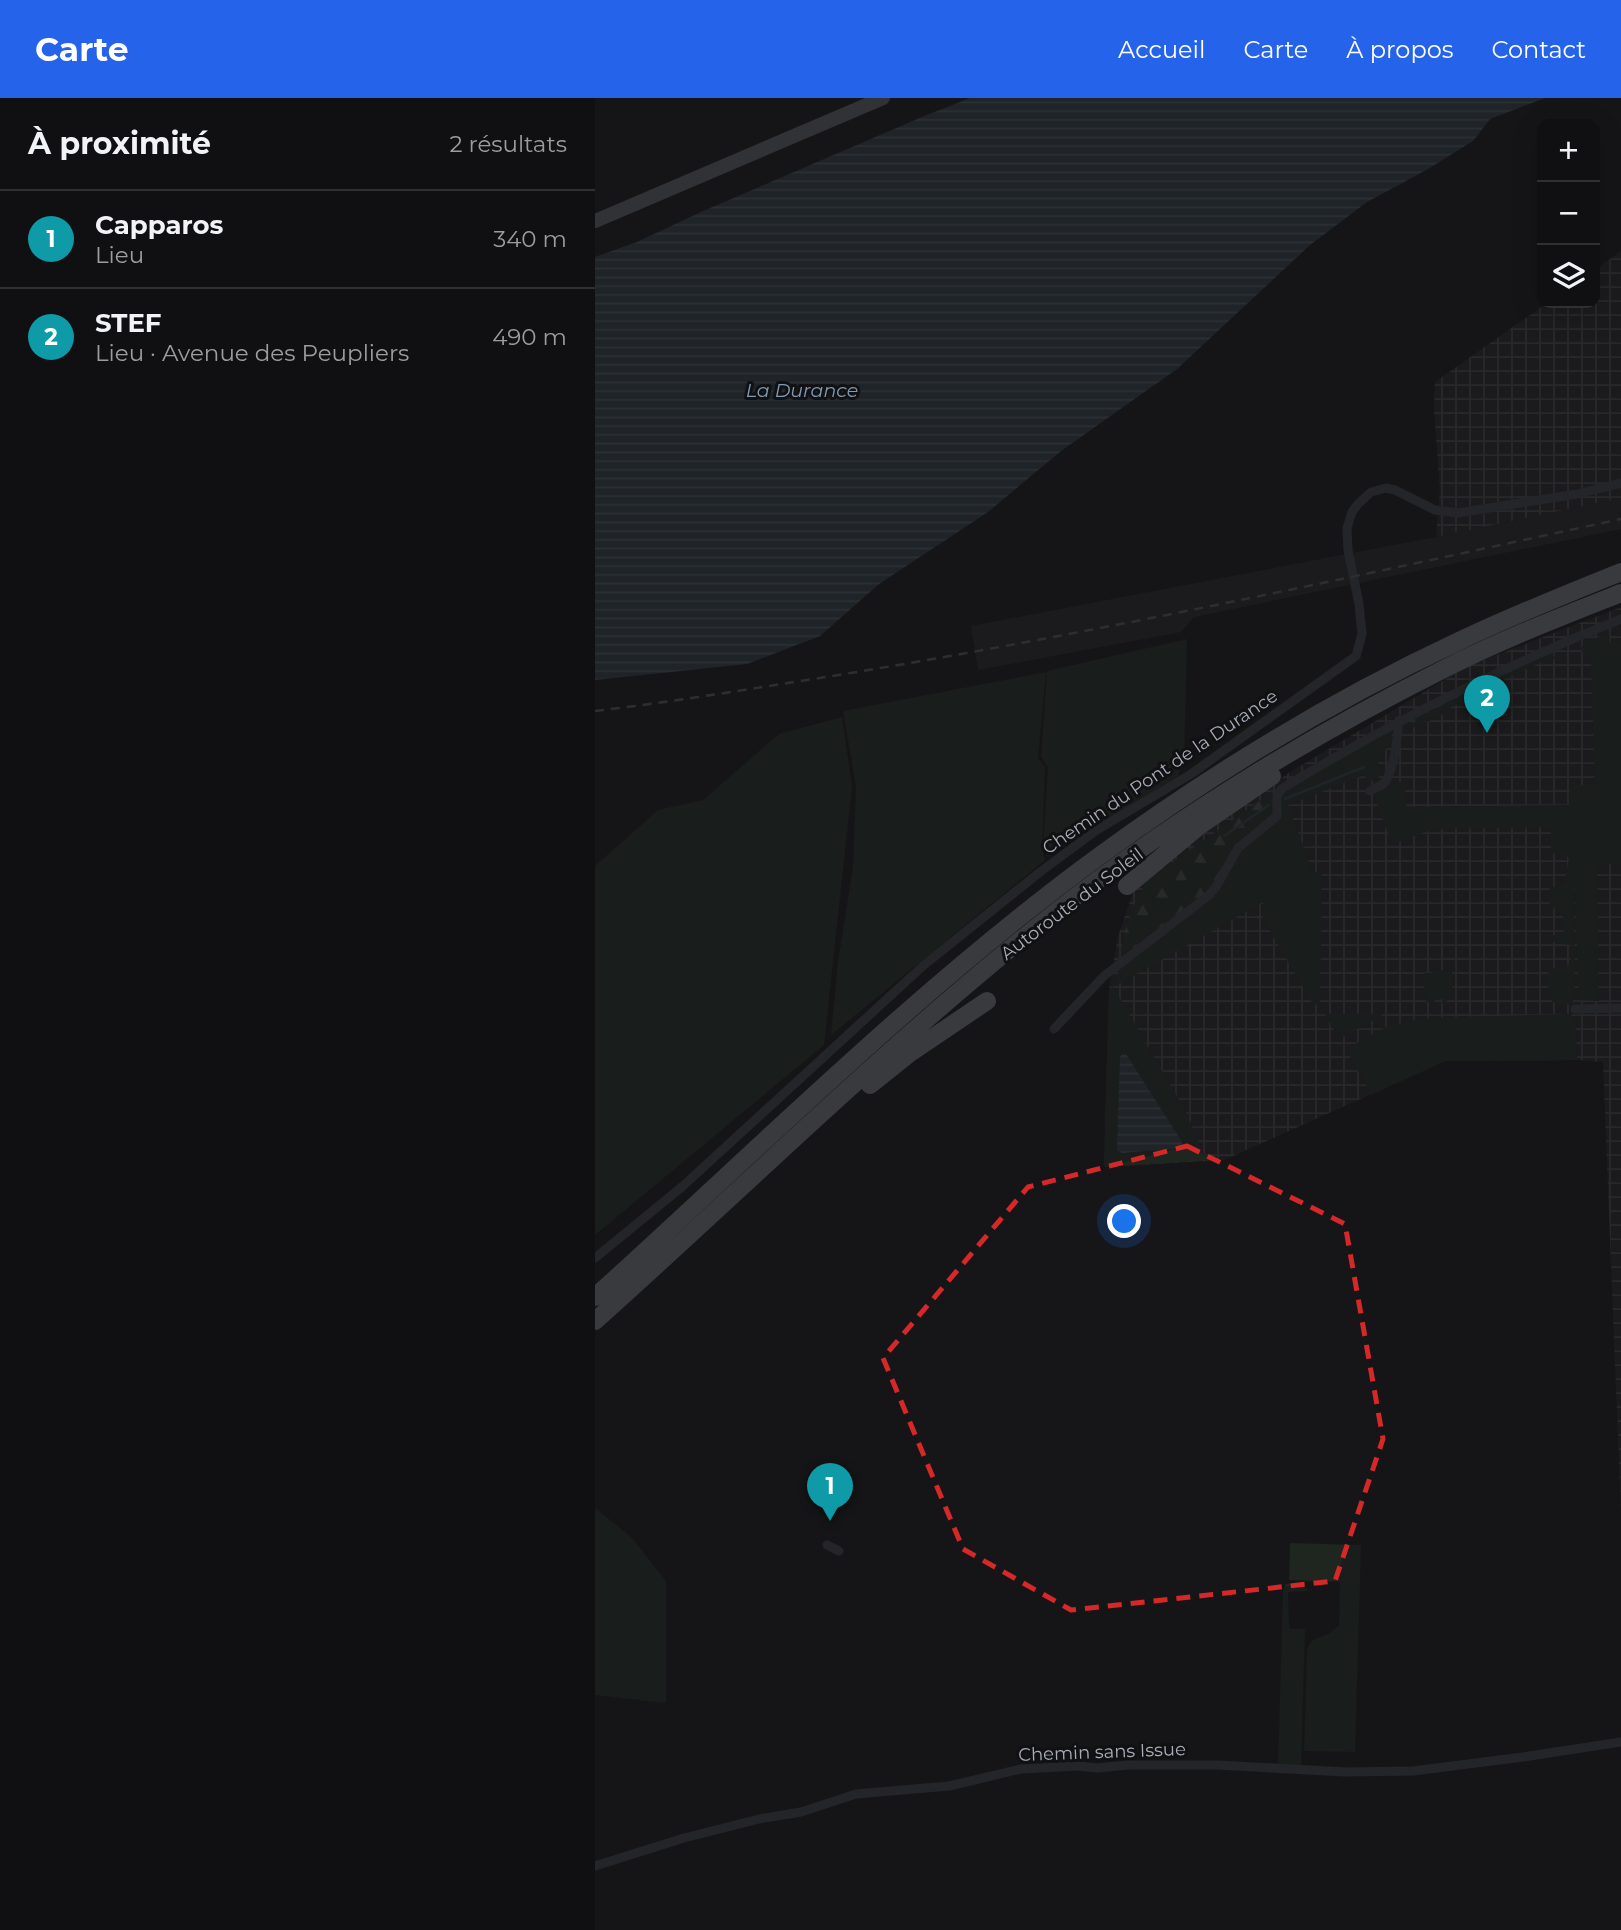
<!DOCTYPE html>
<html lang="fr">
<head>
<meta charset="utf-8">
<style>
  body { margin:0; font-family:Montserrat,sans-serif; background:#1e1e20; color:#f1f3f6 }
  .controls { position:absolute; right:21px; top:21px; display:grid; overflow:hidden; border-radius:14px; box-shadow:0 7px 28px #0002 }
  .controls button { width:63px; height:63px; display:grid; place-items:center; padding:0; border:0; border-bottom:2px solid #303032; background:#101012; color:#f1f3f6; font:35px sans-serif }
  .you { position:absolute; left:530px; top:1124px; width:24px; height:24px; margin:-18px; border:5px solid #fff; border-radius:50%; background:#1a73e8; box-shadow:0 0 0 10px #1a73e833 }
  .badge { display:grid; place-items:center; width:46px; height:46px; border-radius:50%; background:#2563eb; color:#fff; font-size:23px; font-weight:700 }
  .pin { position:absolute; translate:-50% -58px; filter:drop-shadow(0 2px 4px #0008) }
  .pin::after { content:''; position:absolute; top:37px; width:24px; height:21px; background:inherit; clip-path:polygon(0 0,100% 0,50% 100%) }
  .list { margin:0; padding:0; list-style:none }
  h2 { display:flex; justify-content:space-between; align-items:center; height:91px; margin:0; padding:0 28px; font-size:30px }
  h2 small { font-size:23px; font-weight:400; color:#9c9d9f }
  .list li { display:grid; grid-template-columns:46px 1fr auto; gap:21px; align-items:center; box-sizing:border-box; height:98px; padding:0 28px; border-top:2px solid #303032 }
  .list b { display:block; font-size:26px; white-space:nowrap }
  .list p { margin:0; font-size:23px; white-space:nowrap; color:#9c9d9f }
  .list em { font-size:23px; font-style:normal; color:#9c9d9f }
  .icon { flex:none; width:38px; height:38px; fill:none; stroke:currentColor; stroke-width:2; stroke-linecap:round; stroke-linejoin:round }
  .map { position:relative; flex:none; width:1026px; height:1832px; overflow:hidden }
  header { display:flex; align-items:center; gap:42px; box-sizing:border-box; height:98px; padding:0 35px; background:#2563eb; color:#fff }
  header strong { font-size:33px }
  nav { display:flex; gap:38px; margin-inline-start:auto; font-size:24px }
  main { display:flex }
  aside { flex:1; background:#101012 }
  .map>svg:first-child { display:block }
  .built { fill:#222225 }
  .industrial { fill:url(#industrial-grid) }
  .green { fill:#1e261f }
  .forest { fill:url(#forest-firs) }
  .water { fill:url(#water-rules) }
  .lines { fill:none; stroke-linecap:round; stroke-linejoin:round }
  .stream { stroke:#2c353c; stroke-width:2.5 }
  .street { stroke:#37383d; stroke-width:9 }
  .primary { stroke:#53555c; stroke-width:14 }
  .highway { stroke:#63666e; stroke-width:18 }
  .rail { stroke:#4a4c52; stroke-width:2.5; stroke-dasharray:9 7; stroke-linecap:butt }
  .marked { fill:none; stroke:#d62828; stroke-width:5; stroke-dasharray:14 9; stroke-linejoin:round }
  .labels { text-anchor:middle; stroke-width:6; stroke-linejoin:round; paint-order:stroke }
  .street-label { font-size:18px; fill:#a8adb8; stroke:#111113 }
  .water-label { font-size:19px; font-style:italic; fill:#7f9bb3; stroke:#111113 }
</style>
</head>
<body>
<header>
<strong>Carte</strong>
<nav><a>Accueil</a><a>Carte</a><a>À propos</a><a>Contact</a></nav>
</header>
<main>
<aside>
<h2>À proximité<small>2 résultats</small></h2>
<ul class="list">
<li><span class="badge" style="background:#0f9aa8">1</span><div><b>Capparos</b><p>Lieu</p></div><em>340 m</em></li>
<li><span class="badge" style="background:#0f9aa8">2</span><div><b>STEF</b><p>Lieu · Avenue des Peupliers</p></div><em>490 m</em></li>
</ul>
</aside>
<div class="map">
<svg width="1026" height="1832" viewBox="0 0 1026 1832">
  <defs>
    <pattern id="industrial-grid" width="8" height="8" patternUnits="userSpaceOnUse" patternTransform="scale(1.75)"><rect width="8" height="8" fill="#222225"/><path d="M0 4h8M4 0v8" fill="none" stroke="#3f3f43"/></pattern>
    <pattern id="forest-firs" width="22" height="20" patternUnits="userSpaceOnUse" patternTransform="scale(1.75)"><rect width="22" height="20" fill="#1e261f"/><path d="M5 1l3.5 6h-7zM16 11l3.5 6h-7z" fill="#3c433d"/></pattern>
    <pattern id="water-rules" width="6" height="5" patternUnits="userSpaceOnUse" patternTransform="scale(1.75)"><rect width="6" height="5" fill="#2c353c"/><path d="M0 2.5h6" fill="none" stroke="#485056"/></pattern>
  </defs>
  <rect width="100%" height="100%" fill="#161618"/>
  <!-- built -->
  <path class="built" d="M1026,400V431L599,519L586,534L383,572L376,528L841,439Z"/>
  <!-- industrial -->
  <path class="industrial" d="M1026,153V400L841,439L845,392L839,311L840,284L952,205H1000V172Z
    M1026,509V1414L1008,964L982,962L850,963L629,1062L509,1069L514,891L523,839L537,797L550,777L695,674L871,569Z"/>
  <!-- green -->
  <path class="green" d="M1014,533L1015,545L1026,543V767L1002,765L1004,903L984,902L979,768L980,895L978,896V906C973,906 964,908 960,905C950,900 954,879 954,870H965L976,866V847L957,844L955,837H969L968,816H966L965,811L955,810L954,791L956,789H962L969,785L974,761L972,757L956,755V729L839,731L797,746L778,695L807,683V690L810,691L811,709L974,707L975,687H1000L996,562L989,558L986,550L991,543L1012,536Z
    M592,541L589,663L583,678L452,759L448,748L453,669L446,659L452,573Z
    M953,555L961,560L947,564L893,589V592L852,611L853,614L824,628L816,630L822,620Z
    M451,574L443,660L450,669L447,749L450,762L236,937L243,864L258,769L261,688L248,613Z
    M247,619L257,688L229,947L0,1137V768L63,712L108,702L184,636Z
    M797,631C797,632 797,641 796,643C792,656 777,656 786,673L784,679L773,685L769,677L693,707L718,775L725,773L727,777L725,906L723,908L716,903L668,821V804L522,887L524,869L645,751C650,747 654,741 659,738C674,729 683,731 687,710L683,702L688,693L743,661L758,655L779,640Z
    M840,871L857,874C857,887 861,901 847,906L848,901H840L839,906L832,904L830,900L829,875H838Z
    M518,889L590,1012L608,1055L618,1062L509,1069L514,891Z
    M730,916H789L748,939L739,932Z
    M976,916L978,924L981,925L982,962L850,963L776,997L751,951L789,930L826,920Z
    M0,1410L37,1440L71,1483V1605L0,1597Z
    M695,1445L766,1447L760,1654L709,1653L712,1552L716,1543L735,1535L744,1527L745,1484L694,1482Z
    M697,1485V1490H712V1493L693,1494L694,1528L695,1531H710L706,1670H683L688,1492L691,1486Z"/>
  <!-- forest -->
  <path class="forest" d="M680,692C673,701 681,709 677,720L644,744L613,794L569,828L526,856C530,825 537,805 555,780Z"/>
  <!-- water -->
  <path class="water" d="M375,0H950L895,21L878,43L833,71L772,104L715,147L582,271L466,353L393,414L284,486L225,538L152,566L0,582V159L42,144L106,114L327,19Z
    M531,956L587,1044L586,1050L527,1055L522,1052L525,959L526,957Z"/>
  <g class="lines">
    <!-- stream -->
    <path class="stream" d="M690,701L769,669
      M629,738L674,707"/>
    <!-- street -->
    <path class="street" d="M775,693C780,690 787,688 790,684C800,669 802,640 804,622
      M980,911L1026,910
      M459,931L509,878L613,798L621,789L643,750L682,718C683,706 678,698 688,690C796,624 909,568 1026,521
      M0,1160L88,1088L329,867L445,774L502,732L596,676L761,558L767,536L764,506L753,452L752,430L757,414L763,406L776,394L791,390L800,392L840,412L863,415L982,396L1026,385
      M232,1447L244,1453
      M0,1768L89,1740L164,1721L206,1714L261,1696L354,1688L426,1671L483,1668L502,1670L533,1667H622L751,1674L818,1673L928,1659L1026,1644"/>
    <!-- primary -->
    <path class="primary" d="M0,123L288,0"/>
    <!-- highway -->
    <path class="highway" d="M532,788L604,728L677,678
      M275,987L315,955L392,903
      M0,1199C165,1050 323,891 503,759C615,677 736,603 862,544C916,518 971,496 1026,474
      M0,1223C153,1086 300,940 462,813C581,720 710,641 845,573C903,543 965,519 1026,495"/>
    <!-- rail -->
    <path class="rail" d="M0,613C77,604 154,591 231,579C498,536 762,478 1026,421"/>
  </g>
  <!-- marked area -->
  <path d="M0 0H1026V1832H0ZM592,1048L750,1126L788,1341L740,1483L476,1512L368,1451L288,1260L433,1089Z" fill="#161618" fill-opacity=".55" fill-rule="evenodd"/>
  <path class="marked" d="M592,1048L750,1126L788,1341L740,1483L476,1512L368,1451L288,1260L433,1089Z"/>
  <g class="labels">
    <!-- street labels -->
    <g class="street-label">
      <text transform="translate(565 674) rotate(-34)" y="6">Chemin du Pont de la Durance</text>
      <text transform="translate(477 806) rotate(-37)" y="6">Autoroute du Soleil</text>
      <text transform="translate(507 1654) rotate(-2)" y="6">Chemin sans Issue</text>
    </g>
    <!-- water labels -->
    <g class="water-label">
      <text x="207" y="299">La Durance</text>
    </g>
  </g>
</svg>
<div class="controls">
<button>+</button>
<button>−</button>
<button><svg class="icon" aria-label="layers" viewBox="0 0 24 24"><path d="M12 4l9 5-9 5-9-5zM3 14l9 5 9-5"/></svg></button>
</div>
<div class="you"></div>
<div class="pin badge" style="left:235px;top:1423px;background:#0f9aa8">1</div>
<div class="pin badge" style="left:892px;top:635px;background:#0f9aa8">2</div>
</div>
</main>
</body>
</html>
